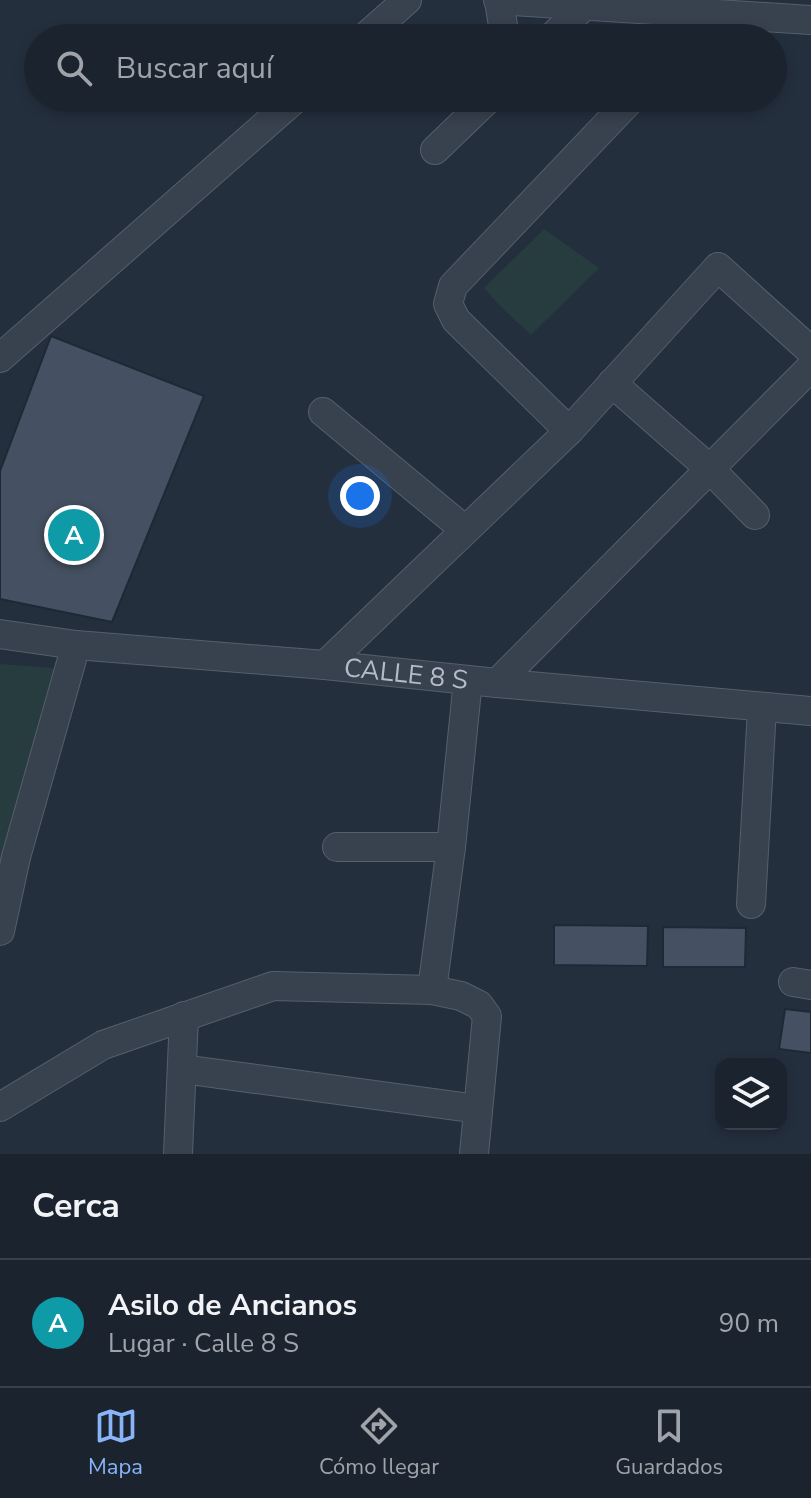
<!DOCTYPE html>
<html lang="es">
<head>
<meta charset="utf-8">
<style>
  body { margin:0; font-family:"Nunito Sans",sans-serif; background:#242b36; color:#f1f3f6 }
  .controls { position:absolute; right:24px; bottom:24px; display:grid; overflow:hidden; border-radius:16px; box-shadow:0 4px 12px #0003 }
  .controls button { width:72px; height:72px; display:grid; place-items:center; padding:0; border:0; border-bottom:2px solid #39404a; background:#1b232e; color:#f1f3f6; font:40px sans-serif }
  .you { position:absolute; left:360px; top:496px; width:28px; height:28px; margin:-20px; border:6px solid #fff; border-radius:50%; background:#1a73e8; box-shadow:0 0 0 12px #1a73e833 }
  .badge { display:grid; place-items:center; width:52px; height:52px; border-radius:50%; background:#8ab4f8; color:#fff; font-size:26px; font-weight:700 }
  .pin { position:absolute; translate:-50% -50%; border:4px solid #fff; box-shadow:0 2px 8px #0006 }
  .list { margin:0; padding:0; list-style:none }
  h2 { display:flex; justify-content:space-between; align-items:center; height:104px; margin:0; padding:0 32px; font-size:34px }
  h2 small { font-size:26px; font-weight:400; color:#a0a4aa }
  .list li { display:grid; grid-template-columns:52px 1fr auto; gap:24px; align-items:center; box-sizing:border-box; height:128px; padding:0 32px; border-top:2px solid #39404a }
  .list b { display:block; font-size:30px; white-space:nowrap }
  .list p { margin:0; font-size:26px; white-space:nowrap; color:#a0a4aa }
  .list em { font-size:26px; font-style:normal; color:#a0a4aa }
  .icon { flex:none; width:44px; height:44px; fill:none; stroke:currentColor; stroke-width:2; stroke-linecap:round; stroke-linejoin:round }
  .map { position:relative; flex:none; width:811px; height:1154px; overflow:hidden }
  .search { position:absolute; background:#1b232e; box-shadow:0 4px 12px #0003; left:24px; right:24px; top:24px; height:88px; display:flex; align-items:center; gap:20px; box-sizing:border-box; padding:0 28px; border-radius:44px; color:#a0a4aa; font-size:30px }
  .sheet { height:232px; background:#1b232e }
  nav { display:flex; justify-content:space-around; align-items:center; box-sizing:border-box; height:112px; border-top:2px solid #39404a; background:#1b232e; font-size:22px; color:#a0a4aa }
  nav a { display:grid; justify-items:center; gap:4px }
  nav .on { color:#8ab4f8 }
  .map>svg:first-child { display:block }
  .green { fill:#263c3f }
  .building { fill:#455162; stroke:#1f2835; stroke-width:2 }
  .lines { fill:none; stroke-linecap:round; stroke-linejoin:round }
  .minor-casing { stroke:#565f6c; stroke-width:30 }
  .minor { stroke:#38414e; stroke-width:28 }
  .labels { text-anchor:middle; stroke-width:7; stroke-linejoin:round; paint-order:stroke }
  .street-label { font-size:26px; fill:#b4bcc9; stroke:#1d2633 }
</style>
</head>
<body>
<div class="map">
<svg width="811" height="1154" viewBox="0 0 811 1154">
  <rect width="100%" height="100%" fill="#242f3e"/>
  <!-- green -->
  <path class="green" d="M544,229L599,268L531,335L499,305L484,288Z
    M0,664L66,669L0,886Z"/>
  <!-- building -->
  <path class="building" d="M51,336L204,396L112,622L0,599V471Z
    M554,925L648,926L647,966L554,965Z
    M663,927L746,928L745,967H663Z
    M785,1009L811,1012V1053L779,1049Z"/>
  <g class="lines">
    <!-- minor casing -->
    <g class="minor-casing">
      <g id="minor">
        <path d="M498,0L811,20"/>
        <path d="M499,1L505,38"/>
        <path d="M364,38L407,0"/>
        <path d="M551,38L584,6"/>
        <path d="M435,150L489,98"/>
        <path d="M0,358L296,98"/>
        <path d="M612,383L710,469L755,515"/>
        <path d="M323,412L465,530"/>
        <path d="M569,431L456,320L448,304L453,286L632,98"/>
        <path id="s1" d="M0,634L76,645L325,665L497,683L811,711"/>
        <path d="M325,665L569,431L718,267L811,351"/>
        <path d="M497,683L811,367"/>
        <path d="M337,847H451"/>
        <path d="M751,904L762,708"/>
        <path d="M0,931L16,857L76,645"/>
        <path d="M793,982L811,985"/>
        <path d="M432,990L451,847L468,680"/>
        <path d="M182,1069L478,1109"/>
        <path d="M0,1107L103,1045L273,986L432,990L461,996L479,1005L487,1016L474,1154"/>
        <path d="M178,1154L184,1016"/>
      </g>
    </g>
    <!-- minor -->
    <use href="#minor" class="minor"/>
  </g>
  <g class="labels">
    <!-- street labels -->
    <g class="street-label">
      <text dy="9" stroke="none"><textPath href="#s1" startOffset="408">CALLE 8 S</textPath></text>
    </g>
  </g>
</svg>
<div class="controls">
<button><svg class="icon" aria-label="layers" viewBox="0 0 24 24"><path d="M12 4l9 5-9 5-9-5zM3 14l9 5 9-5"/></svg></button>
</div>
<div class="you"></div>
<div class="pin badge" style="left:74px;top:535px;background:#0f9aa8">A</div>
<div class="search"><svg class="icon" aria-label="search" viewBox="0 0 24 24"><circle cx="10" cy="10" r="6"/><path d="M15 15l6 6"/></svg>Buscar aquí</div>
</div>
<section class="sheet">
<h2>Cerca<small></small></h2>
<ul class="list">
<li><span class="badge" style="background:#0f9aa8">A</span><div><b>Asilo de Ancianos</b><p>Lugar · Calle 8 S</p></div><em>90 m</em></li>
</ul>
</section>
<nav>
<a class="on"><svg class="icon" aria-label="map" viewBox="0 0 24 24"><path d="M3 6l6-2 6 2 6-2v14l-6 2-6-2-6 2zM9 4v14M15 6v14"/></svg>Mapa</a>
<a><svg class="icon" aria-label="directions" viewBox="0 0 24 24"><path d="M12 3l9 9-9 9-9-9zM9 14v-3h6M13 9l2 2-2 2"/></svg>Cómo llegar</a>
<a><svg class="icon" aria-label="saved" viewBox="0 0 24 24"><path d="M7 4h10v16l-5-4-5 4z"/></svg>Guardados</a>
</nav>
</body>
</html>
